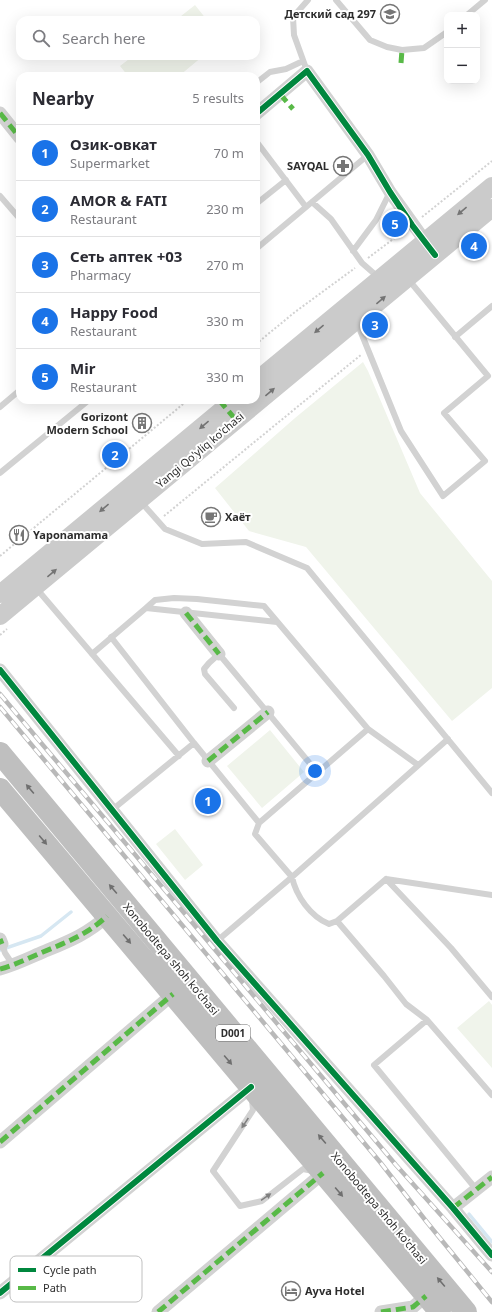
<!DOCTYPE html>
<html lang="en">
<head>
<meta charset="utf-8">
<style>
  body { margin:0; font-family:"Noto Sans",sans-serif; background:#f7f7f7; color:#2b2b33 }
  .controls { position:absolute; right:12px; top:12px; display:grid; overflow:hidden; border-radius:8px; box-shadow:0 4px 16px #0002 }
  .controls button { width:36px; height:36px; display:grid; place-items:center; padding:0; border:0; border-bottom:1px solid #e1e1e2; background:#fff; color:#2b2b33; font:20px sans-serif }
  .you { position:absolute; left:315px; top:771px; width:14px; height:14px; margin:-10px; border:3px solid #fff; border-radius:50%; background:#1a73e8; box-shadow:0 0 0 6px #1a73e833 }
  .badge { display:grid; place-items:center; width:26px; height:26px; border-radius:50%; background:#1a73e8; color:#fff; font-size:13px; font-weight:700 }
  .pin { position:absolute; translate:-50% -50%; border:2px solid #fff; box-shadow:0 1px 4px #0006 }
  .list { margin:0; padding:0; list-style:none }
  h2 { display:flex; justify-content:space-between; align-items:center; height:52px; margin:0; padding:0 16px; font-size:17px }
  h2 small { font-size:13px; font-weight:400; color:#7c7c81 }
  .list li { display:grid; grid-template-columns:26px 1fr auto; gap:12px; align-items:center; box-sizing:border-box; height:56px; padding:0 16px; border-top:1px solid #e1e1e2 }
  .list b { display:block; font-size:15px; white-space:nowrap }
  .list p { margin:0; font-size:13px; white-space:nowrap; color:#7c7c81 }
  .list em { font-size:13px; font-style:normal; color:#7c7c81 }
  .icon { flex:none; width:22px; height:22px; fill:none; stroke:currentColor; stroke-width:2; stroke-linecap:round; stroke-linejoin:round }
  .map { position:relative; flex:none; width:492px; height:1312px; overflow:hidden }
  .search { position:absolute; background:#fff; box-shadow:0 4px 16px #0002; left:16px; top:16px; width:244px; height:44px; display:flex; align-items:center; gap:10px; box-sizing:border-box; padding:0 14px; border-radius:12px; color:#7c7c81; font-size:15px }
  .panel { position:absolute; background:#fff; box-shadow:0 4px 16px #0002; left:16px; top:72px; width:244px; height:332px; border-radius:12px }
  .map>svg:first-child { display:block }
  .green { fill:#f0f4eb }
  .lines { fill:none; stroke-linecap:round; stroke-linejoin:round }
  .stream { stroke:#d6e7f2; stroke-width:3.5 }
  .path { stroke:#d2d2d2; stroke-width:2; stroke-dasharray:2 2; stroke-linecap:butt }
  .lane { stroke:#d2d2d2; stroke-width:6 }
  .street { stroke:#d2d2d2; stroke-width:13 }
  .secondary { stroke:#cbcbcb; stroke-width:18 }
  .highway { stroke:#bfbfbf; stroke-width:22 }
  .rail-casing { stroke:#b9b9b9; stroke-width:4.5 }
  .rail { stroke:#fff; stroke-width:3; stroke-dasharray:9; stroke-linecap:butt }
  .quiet { stroke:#58b947; stroke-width:5; stroke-dasharray:10 5; stroke-linecap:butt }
  .cycleway-casing { stroke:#fff; stroke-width:8 }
  .cycleway { stroke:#00873e; stroke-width:6 }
  .oneway { fill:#747474 }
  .oneway2 { fill:#6f6f6f }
  .oneway3 { fill:#808080 }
  .labels { text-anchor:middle; stroke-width:4; stroke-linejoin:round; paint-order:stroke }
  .shield { fill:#fff; stroke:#6c6c6c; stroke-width:1 }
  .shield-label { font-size:10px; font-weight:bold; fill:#2d2d2d }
  .poi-label { font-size:11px; font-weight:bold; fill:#2d2d2d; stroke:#fff; text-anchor:end }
  .street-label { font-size:11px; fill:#2d2d2d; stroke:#fff }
  .key { fill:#fff; stroke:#c0c0c0; stroke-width:1 }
  .key-label { font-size:11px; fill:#2d2d2d }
</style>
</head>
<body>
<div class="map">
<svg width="492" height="1312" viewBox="0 0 492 1312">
  <rect width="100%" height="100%" fill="#fff"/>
  <!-- green -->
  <path class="green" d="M195,5L207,20H176Z
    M133,56H203L179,76H128L120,66Z
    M363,362L368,371L420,493L492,581V688L452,721L306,547L249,531L215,488L295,418Z
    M270,730L304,772L262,808L227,766Z
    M175,829L203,865L185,880L156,844Z
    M489,1001L492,1005V1068L457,1028Z"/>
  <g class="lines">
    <!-- stream -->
    <path class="stream" d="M0,950L41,936L71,912
      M469,1214L492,1242"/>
    <!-- path -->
    <path class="path" d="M422,217L492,161
      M368,258L404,231
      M256,344L295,312L355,268
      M164,516L362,354
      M0,556L188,400
      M0,635L7,629"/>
    <!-- lane -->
    <path class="lane" d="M336,0L370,40L387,47L402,50L424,48L447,32
      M467,15L485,0
      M307,71L294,35L293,17L308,0
      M256,83L270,72L286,69L303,61
      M256,141L306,207
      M0,196L20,219
      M312,202L331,219L362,263L378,277
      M256,204L286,180
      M256,249L368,155
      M353,251L376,220L390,192
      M355,324L360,330L401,431L443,496L485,461L444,413L488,376L408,279
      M455,337L492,306
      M0,407L20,390
      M0,473L89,400
      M141,502L165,529L202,544L246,542L307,568L492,793
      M36,588L179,756
      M146,608L155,600L174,598L197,599L264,606L368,729L418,765
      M111,637L194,743
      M92,654L146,608L277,622
      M234,708L205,674L204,669L209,663L219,654L317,772
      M112,810L194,743L259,823L255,834L292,877C296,896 311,917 329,924L337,921
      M259,823L368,729
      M386,879L451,948L492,997
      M492,895L386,879L337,921L384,976L406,1004L427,1020L492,1095
      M217,941L292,877L448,739
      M2,944L5,953L13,965
      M427,1020L374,1065L476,1189
      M252,1100L253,1110L213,1171L240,1206L262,1201L303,1169L313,1171"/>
    <!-- street -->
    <path class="street" d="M0,113L20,138
      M256,114L307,71L368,155L390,192L430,248
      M186,613L219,654
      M0,670L217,941L453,1208L492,1255
      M208,761L268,712
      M0,939L2,944
      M0,969C15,965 29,958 43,952C67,942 88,934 107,916
      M0,1142L173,994
      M453,1208L492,1177
      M0,1293L251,1087
      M158,1312L323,1173
      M381,1312L413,1307L426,1296"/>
    <!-- secondary -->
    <path class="secondary" d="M256,381L492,186
      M0,594L234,400
      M0,616L492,208"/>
    <!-- highway -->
    <path class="highway" d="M0,753L466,1312
      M0,789L440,1312"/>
    <!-- rail casing -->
    <g class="rail-casing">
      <path id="rail" d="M0,694L396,1165L492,1272
        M0,707L380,1162L426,1221L492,1302"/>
    </g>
    <!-- rail -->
    <use href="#rail" class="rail"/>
    <!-- quiet -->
    <path class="quiet" d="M401,63L402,50
      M280,94L293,109
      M0,113L20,138
      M219,400L236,420
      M186,613L219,654
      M208,761L268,712
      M0,939L2,944
      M0,969C15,965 29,958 43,952C67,942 88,934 107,916
      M0,1142L173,994
      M453,1208L492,1177
      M158,1312L323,1173
      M381,1312L413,1307L426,1296"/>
    <!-- cycleway casing -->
    <g class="cycleway-casing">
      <path id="cycleway" d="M256,114L307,71L368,155L390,192L412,225L435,255
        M0,670L217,941L453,1208L492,1255
        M0,1293L251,1087"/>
    </g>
    <!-- cycleway -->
    <use href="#cycleway" class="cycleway"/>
  </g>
  <!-- one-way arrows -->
  <defs><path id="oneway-solid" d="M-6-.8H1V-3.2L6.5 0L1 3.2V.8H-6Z"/></defs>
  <g class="oneway">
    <use href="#oneway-solid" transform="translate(462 211) rotate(140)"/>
    <use href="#oneway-solid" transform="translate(381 300) rotate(-40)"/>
    <use href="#oneway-solid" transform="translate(319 329) rotate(140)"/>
    <use href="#oneway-solid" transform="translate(270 392) rotate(-40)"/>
    <use href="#oneway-solid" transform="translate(204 425) rotate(140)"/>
    <use href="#oneway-solid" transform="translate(104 508) rotate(140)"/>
    <use href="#oneway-solid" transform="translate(52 573) rotate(-40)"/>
  </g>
  <g class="oneway2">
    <use href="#oneway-solid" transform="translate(30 789) rotate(-130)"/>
    <use href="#oneway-solid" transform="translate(43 840) rotate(50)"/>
    <use href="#oneway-solid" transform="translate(113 889) rotate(-130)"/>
    <use href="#oneway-solid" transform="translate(127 939) rotate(50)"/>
    <use href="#oneway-solid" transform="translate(228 1060) rotate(50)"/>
    <use href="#oneway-solid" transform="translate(322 1139) rotate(-130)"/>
    <use href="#oneway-solid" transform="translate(339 1192) rotate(50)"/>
    <use href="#oneway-solid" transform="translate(441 1282) rotate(-130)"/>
  </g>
  <g class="oneway3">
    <use href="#oneway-solid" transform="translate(245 1123) rotate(124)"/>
    <use href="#oneway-solid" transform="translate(266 1197) rotate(-34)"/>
  </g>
  <!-- icons -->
  <defs>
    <g id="school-ring" transform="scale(1)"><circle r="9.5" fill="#fff" stroke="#767676" stroke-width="1.5"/><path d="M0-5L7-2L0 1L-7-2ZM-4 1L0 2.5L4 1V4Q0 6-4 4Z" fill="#767676"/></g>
    <g id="pharmacy-ring" transform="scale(1)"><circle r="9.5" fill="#fff" stroke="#767676" stroke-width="1.5"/><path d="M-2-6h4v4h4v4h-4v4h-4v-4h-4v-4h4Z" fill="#767676"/></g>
    <g id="building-ring" transform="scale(1)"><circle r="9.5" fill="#fff" stroke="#767676" stroke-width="1.5"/><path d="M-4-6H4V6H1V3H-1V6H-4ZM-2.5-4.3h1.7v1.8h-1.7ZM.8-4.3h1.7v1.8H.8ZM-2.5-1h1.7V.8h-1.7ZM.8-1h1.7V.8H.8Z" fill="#767676"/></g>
    <g id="cafe-ring" transform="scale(1)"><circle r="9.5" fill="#fff" stroke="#767676" stroke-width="1.5"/><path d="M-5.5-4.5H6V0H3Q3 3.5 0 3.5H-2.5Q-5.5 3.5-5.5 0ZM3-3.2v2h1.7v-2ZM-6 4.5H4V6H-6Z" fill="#767676"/></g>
    <g id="restaurant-ring" transform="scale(1)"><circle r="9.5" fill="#fff" stroke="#767676" stroke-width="1.5"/><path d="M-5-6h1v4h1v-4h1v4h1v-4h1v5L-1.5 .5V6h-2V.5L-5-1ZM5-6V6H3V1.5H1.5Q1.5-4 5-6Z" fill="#767676"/></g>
    <g id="hotel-ring" transform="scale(1)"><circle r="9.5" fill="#fff" stroke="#767676" stroke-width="1.5"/><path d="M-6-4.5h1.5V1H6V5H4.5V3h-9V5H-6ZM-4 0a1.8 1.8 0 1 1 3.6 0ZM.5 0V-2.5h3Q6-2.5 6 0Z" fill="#767676"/></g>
  </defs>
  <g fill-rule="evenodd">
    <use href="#school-ring" x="390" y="14"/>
    <use href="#pharmacy-ring" x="343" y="166"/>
    <use href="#building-ring" x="142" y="423"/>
    <use href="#cafe-ring" x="211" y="517"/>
    <use href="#restaurant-ring" x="19" y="535"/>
    <use href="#hotel-ring" x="291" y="1291"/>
  </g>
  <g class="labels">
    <!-- shield labels -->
    <rect class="shield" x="216" y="1025" width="34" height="16" rx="3"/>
    <g class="shield-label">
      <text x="233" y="1037">D001</text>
    </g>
    <!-- poi labels -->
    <g class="poi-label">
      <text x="376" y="18">Детский сад 297</text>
      <text x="329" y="170">SAYQAL</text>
      <text x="128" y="421">Gorizont<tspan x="128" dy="13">Modern School</tspan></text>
      <text x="225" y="521" text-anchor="start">Хаёт</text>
      <text x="33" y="539" text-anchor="start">Yaponamama</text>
      <text x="305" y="1295" text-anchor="start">Ayva Hotel</text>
    </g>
    <!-- street labels -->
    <g class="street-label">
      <text transform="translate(200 450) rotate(-40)" y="4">Yangi Qo'yliq ko'chasi</text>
      <text transform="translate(171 959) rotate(50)" y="4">Xonobodtepa shoh ko'chasi</text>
      <text transform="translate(379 1208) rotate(50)" y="4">Xonobodtepa shoh ko'chasi</text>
    </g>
  </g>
  <!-- legend -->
  <rect x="10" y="1256" width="132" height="46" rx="6" class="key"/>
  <rect x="18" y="1268" width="18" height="4" fill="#00873e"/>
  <rect x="18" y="1286" width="18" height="4" fill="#58b947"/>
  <g class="key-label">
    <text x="43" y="1274">Cycle path</text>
    <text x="43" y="1292">Path</text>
  </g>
</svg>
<div class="controls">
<button>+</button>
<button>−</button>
</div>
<div class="you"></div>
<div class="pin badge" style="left:208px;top:801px">1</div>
<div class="pin badge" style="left:115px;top:455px">2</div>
<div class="pin badge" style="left:375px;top:325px">3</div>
<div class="pin badge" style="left:474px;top:246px">4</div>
<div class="pin badge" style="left:395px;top:224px">5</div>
<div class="search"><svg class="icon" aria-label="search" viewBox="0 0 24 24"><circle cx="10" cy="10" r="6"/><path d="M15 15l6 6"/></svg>Search here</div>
<section class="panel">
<h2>Nearby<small>5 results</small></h2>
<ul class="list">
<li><span class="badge">1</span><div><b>Озик-овкат</b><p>Supermarket</p></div><em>70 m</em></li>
<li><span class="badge">2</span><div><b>AMOR &amp; FATI</b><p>Restaurant</p></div><em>230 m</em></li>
<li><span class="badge">3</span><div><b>Сеть аптек +03</b><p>Pharmacy</p></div><em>270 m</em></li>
<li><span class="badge">4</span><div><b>Happy Food</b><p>Restaurant</p></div><em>330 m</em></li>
<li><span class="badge">5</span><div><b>Mir</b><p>Restaurant</p></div><em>330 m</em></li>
</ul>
</section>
</div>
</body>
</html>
